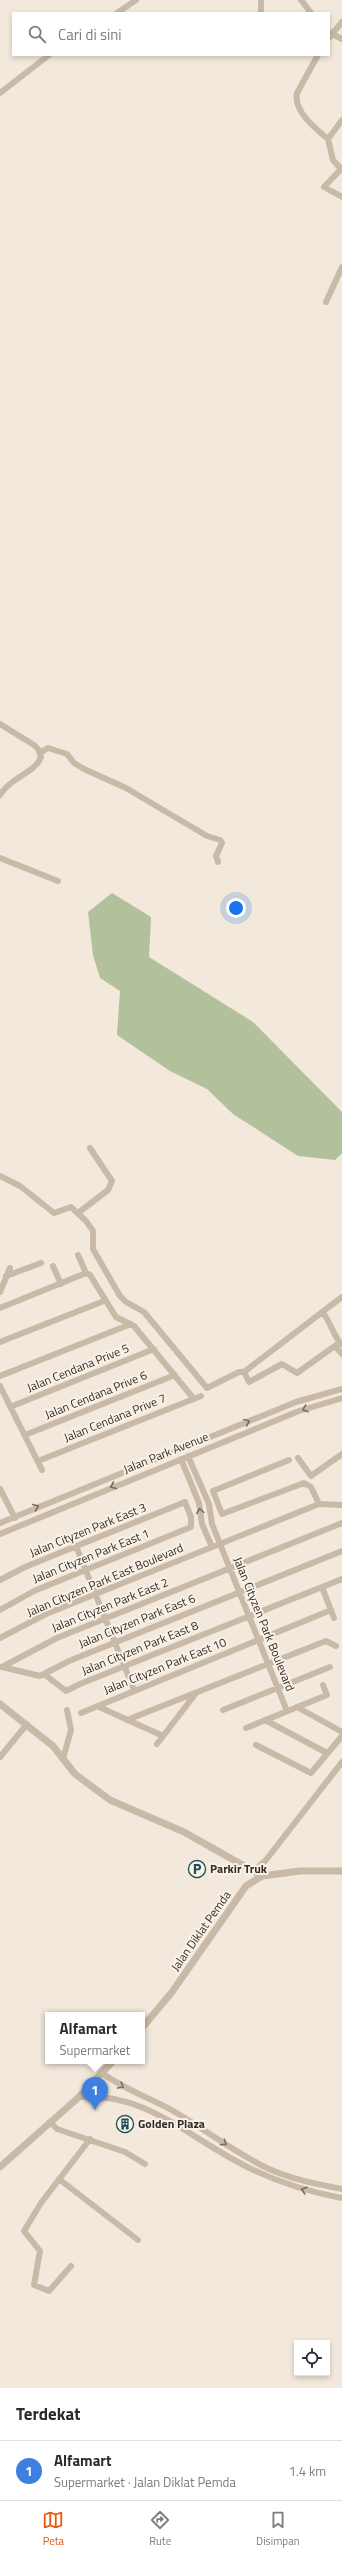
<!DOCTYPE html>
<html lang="id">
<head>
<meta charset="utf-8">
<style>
  body { margin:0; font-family:"Titillium Web",sans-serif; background:#f2f2f3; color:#2b2b33 }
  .controls { position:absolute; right:12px; bottom:12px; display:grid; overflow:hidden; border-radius:0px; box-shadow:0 2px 6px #0003 }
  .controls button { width:36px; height:36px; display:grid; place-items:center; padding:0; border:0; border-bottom:1px solid #e1e1e2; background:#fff; color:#2b2b33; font:20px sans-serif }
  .you { position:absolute; left:236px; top:908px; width:14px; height:14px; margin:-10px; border:3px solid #fff; border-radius:50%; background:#1a73e8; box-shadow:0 0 0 6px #1a73e833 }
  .badge { display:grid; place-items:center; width:26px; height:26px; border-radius:50%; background:#ea580c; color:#fff; font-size:13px; font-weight:700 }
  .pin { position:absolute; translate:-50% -33px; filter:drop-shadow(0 1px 2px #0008) }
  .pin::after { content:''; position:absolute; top:21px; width:14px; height:12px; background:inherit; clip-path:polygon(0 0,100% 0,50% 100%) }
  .popup { position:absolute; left:45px; top:2012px; width:100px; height:52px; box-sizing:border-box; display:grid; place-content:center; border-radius:0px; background:#fff; filter:drop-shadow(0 1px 3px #0005); font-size:13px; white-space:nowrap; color:#7c7c81 }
  .popup b { font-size:15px; color:#2b2b33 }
  .popup::after { content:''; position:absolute; left:50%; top:100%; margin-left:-8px; border:8px solid transparent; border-top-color:#fff }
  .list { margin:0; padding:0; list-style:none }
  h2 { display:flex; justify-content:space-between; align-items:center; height:52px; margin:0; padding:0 16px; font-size:17px }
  h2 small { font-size:13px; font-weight:400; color:#7c7c81 }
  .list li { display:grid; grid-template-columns:26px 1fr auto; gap:12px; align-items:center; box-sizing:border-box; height:60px; padding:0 16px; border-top:1px solid #e1e1e2 }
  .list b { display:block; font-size:15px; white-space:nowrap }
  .list p { margin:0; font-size:13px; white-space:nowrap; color:#7c7c81 }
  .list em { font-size:13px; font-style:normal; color:#7c7c81 }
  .icon { flex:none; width:22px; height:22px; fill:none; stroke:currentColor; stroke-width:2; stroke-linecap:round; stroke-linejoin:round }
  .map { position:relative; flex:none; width:342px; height:2388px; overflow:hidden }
  .search { position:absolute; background:#fff; box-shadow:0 2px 6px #0003; left:12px; right:12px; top:12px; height:44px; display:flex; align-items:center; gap:10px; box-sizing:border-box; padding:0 14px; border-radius:0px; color:#7c7c81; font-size:15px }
  .sheet { height:112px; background:#fff }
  nav { display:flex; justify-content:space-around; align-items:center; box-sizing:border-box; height:56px; border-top:1px solid #e1e1e2; background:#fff; font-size:11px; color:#7c7c81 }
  nav a { display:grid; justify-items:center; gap:2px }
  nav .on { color:#ea580c }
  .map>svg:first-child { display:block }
  .green { fill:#b2c09b }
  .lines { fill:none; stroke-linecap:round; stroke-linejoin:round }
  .minor { stroke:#c9b9a7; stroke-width:6 }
  .tertiary { stroke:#c9b9a7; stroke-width:7 }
  .oneway { stroke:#786c61 }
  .labels { text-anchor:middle; stroke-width:4; stroke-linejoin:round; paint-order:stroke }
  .street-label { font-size:12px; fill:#362d28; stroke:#f9f2e7 }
  .poi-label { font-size:12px; font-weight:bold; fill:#362d28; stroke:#f9f2e7; text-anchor:start }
</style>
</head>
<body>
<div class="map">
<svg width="342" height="2388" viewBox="0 0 342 2388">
  <rect width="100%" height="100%" fill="#f2e8db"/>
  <!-- green -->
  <path class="green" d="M112,893L151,917L149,957L253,1022L342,1112V1153L335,1160L298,1156L233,1114L207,1089L170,1071L117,1035L120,991L100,978L93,955L88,912Z"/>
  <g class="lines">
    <!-- minor -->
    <path class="minor" d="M261,0V13
      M301,0L311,13
      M117,13L136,0
      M329,32L342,39
      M329,38L342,22
      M318,55L297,93C293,111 316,129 328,139
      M0,93L49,55
      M342,120L328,139L333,160L341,169L324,187L342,197
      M326,302L342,267
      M0,724L34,745L38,749L41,757C35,773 12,776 0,795
      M40,753L48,748L67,754L74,763L84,769L126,788L207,836L220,840L222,843L216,856L218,862
      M0,858L58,881
      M0,1176L20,1186L54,1213L71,1207L86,1221L93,1231V1249L120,1296L126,1302L144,1312L207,1388L239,1372H244L342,1297
      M78,1213L108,1190L112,1181L90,1148
      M78,1255L86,1273L90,1275L116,1317L134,1326L194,1399
      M53,1266L61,1284
      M6,1276L41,1263
      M0,1292L10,1268
      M0,1308L86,1273
      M323,1313C331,1323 333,1335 341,1344
      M0,1342L104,1301
      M335,1346L342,1354
      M244,1372L249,1382L282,1364L297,1373L339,1343
      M0,1376L131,1324
      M0,1386L42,1470
      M10,1407L154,1349
      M25,1435L175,1375
      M188,1456L209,1504L212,1524L287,1711
      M298,1458L311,1476L342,1454
      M181,1459L199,1503L202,1524L212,1547
      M289,1460L213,1491L222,1514L304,1483L311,1487L319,1504
      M38,1461L201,1396
      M0,1489L15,1518
      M319,1504L342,1505
      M0,1523L296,1402L342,1389
      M0,1534L299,1411L342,1398
      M76,1546L134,1690
      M0,1580L25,1567L185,1502L191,1517V1527L34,1591L0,1610
      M322,1587L334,1618
      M0,1638L46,1614L319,1504
      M2,1667L57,1638L342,1523
      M2,1667L40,1676L69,1661L342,1551
      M44,1674L66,1691L80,1684L342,1579
      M97,1706L163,1736
      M297,1707L342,1732
      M223,1710L330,1667
      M81,1713L331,1610
      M127,1720L326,1641L336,1646
      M265,1720L327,1753
      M246,1728L327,1695L323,1685
      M157,1744L196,1693
      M256,1745L311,1773L342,1736
      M0,1757L27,1724
      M63,1759L71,1730L67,1710
      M255,1870L266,1860L342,1762
      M102,2073C125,2090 151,2098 175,2112C206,2130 235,2153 269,2169C291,2179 317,2184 342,2189
      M79,2097C142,2092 184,2133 236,2161C270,2180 304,2191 342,2198
      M50,2122L57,2129L125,2152L145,2164
      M59,2179L138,2240
      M71,2266L49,2291L34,2285L40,2251L24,2231L41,2203L90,2139"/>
    <!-- tertiary -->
    <path class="tertiary" d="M0,1704L53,1746L75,1774L110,1800L184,1832L262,1876
      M142,2028L172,1992L246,1886L262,1876L300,1871H342
      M0,2167L79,2097L113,2061"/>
  </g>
  <!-- one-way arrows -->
  <defs><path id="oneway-chevron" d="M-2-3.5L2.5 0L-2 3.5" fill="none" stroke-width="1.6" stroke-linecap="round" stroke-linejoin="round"/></defs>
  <g class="oneway">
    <use href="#oneway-chevron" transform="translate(305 1409) rotate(161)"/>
    <use href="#oneway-chevron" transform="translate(247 1422) rotate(-22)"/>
    <use href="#oneway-chevron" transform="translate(113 1486) rotate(158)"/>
    <use href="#oneway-chevron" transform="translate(36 1507) rotate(-22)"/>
    <use href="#oneway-chevron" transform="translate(200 1511) rotate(-98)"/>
    <use href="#oneway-chevron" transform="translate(121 2086) rotate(31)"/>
    <use href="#oneway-chevron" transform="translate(224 2143) rotate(34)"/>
    <use href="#oneway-chevron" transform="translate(304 2190) rotate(-163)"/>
  </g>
  <!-- icons -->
  <defs>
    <g id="parking-ring" transform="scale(0.9)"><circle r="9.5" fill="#f9f2e7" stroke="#1e5057" stroke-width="1.5"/><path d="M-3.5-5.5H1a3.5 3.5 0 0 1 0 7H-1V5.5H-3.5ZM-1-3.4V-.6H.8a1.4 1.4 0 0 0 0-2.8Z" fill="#1e5057"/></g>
    <g id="building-ring" transform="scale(0.9)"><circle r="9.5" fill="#f9f2e7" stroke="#1e5057" stroke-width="1.5"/><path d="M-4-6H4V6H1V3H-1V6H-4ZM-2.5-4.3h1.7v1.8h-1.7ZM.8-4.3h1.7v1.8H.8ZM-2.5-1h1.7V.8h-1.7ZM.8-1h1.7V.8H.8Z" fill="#1e5057"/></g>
  </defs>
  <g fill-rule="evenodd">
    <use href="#parking-ring" x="197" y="1869"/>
    <use href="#building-ring" x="125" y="2124"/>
  </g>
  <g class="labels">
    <!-- street labels -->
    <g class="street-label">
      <text transform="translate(78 1368) rotate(-22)" y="4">Jalan Cendana Prive 5</text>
      <text transform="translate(96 1395) rotate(-22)" y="4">Jalan Cendana Prive 6</text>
      <text transform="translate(115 1418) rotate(-22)" y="4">Jalan Cendana Prive 7</text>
      <text transform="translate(166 1453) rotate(-22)" y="4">Jalan Park Avenue</text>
      <text transform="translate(88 1530) rotate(-22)" y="4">Jalan Cityzen Park East 3</text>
      <text transform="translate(91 1556) rotate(-22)" y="4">Jalan Cityzen Park East 1</text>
      <text transform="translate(105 1580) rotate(-23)" y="4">Jalan Cityzen Park East Boulevard</text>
      <text transform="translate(110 1605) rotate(-22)" y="4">Jalan Cityzen Park East 2</text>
      <text transform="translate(137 1621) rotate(-22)" y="4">Jalan Cityzen Park East 6</text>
      <text transform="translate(264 1624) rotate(68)" y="4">Jalan Cityzen Park Boulevard</text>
      <text transform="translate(140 1648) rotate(-22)" y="4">Jalan Cityzen Park East 8</text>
      <text transform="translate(165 1666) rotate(-22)" y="4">Jalan Cityzen Park East 10</text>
      <text transform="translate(201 1931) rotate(-55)" y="4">Jalan Diklat Pemda</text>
    </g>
    <!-- poi labels -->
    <g class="poi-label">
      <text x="210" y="1873">Parkir Truk</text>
      <text x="138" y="2128">Golden Plaza</text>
    </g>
  </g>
</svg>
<div class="controls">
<button><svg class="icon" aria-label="locate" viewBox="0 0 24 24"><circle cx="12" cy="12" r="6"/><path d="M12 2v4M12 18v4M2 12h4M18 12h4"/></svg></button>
</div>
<div class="you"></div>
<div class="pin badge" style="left:95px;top:2110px;background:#3f7fe0">1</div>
<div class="popup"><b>Alfamart</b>Supermarket</div>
<div class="search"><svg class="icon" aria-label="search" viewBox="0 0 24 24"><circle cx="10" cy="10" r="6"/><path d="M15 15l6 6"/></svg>Cari di sini</div>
</div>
<section class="sheet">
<h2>Terdekat<small></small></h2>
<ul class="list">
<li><span class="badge" style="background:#3f7fe0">1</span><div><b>Alfamart</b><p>Supermarket · Jalan Diklat Pemda</p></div><em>1.4 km</em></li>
</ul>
</section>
<nav>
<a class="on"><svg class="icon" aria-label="map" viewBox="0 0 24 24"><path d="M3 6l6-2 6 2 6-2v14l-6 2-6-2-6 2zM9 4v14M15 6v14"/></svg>Peta</a>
<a><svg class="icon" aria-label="directions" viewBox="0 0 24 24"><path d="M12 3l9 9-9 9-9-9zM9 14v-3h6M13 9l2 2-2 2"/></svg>Rute</a>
<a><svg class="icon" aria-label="saved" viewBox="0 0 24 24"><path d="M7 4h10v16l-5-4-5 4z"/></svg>Disimpan</a>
</nav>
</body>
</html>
